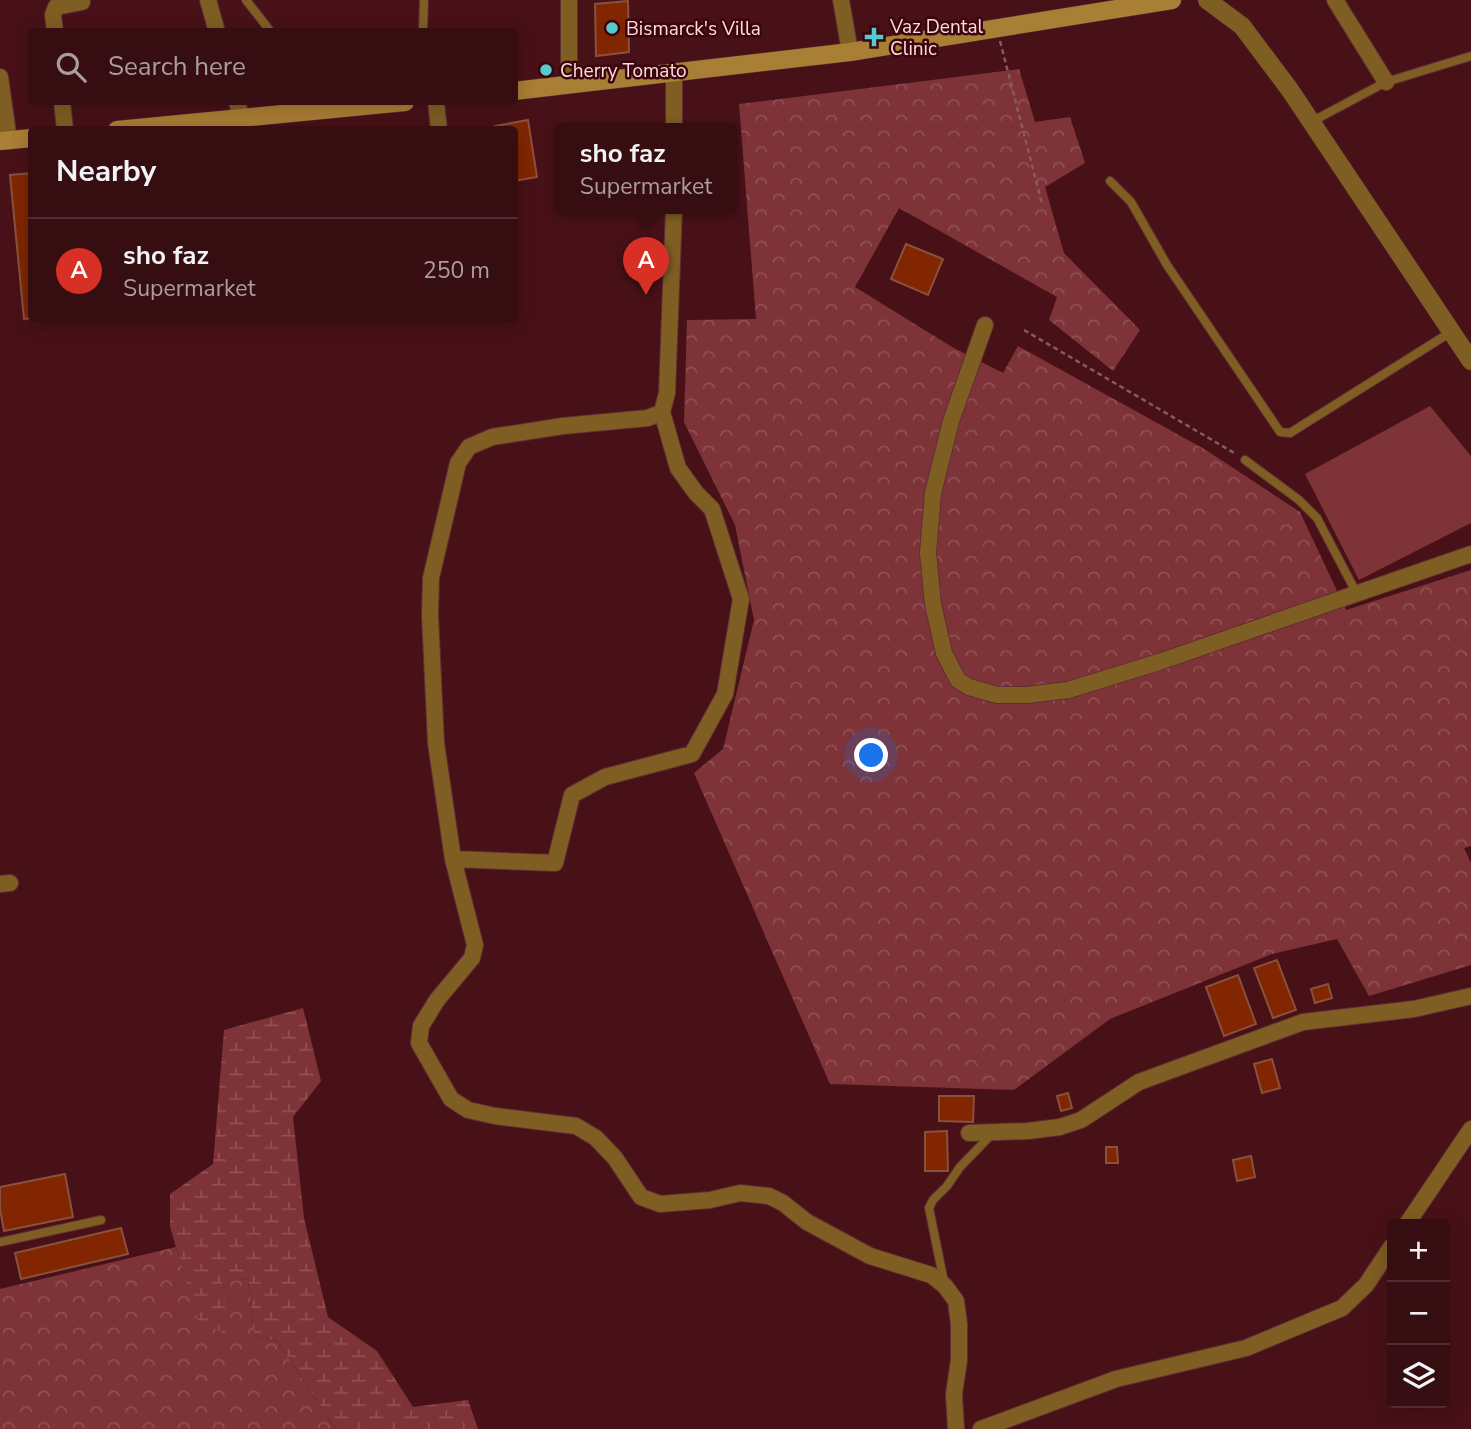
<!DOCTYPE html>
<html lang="en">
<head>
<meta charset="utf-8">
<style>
  body { margin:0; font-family:"Nunito Sans",sans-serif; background:#3d161a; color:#f1f3f6 }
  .controls { position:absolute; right:21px; bottom:21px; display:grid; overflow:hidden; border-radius:7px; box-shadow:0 4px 18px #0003 }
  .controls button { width:63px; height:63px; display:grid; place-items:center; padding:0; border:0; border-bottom:2px solid #502d31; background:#360d11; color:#f1f3f6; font:35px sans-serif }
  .you { position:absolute; left:872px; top:756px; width:24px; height:24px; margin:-18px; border:5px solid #fff; border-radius:50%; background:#1a73e8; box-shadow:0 0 0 10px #1a73e833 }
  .badge { display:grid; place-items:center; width:46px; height:46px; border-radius:50%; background:#d93025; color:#fff; font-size:23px; font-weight:700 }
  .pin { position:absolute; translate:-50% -58px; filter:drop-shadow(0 2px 4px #0008) }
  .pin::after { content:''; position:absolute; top:37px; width:24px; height:21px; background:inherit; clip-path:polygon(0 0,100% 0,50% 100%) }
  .popup { position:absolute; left:555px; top:123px; width:182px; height:91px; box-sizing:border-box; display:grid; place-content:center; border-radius:7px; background:#360d11; filter:drop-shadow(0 2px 5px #0005); font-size:23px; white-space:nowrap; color:#aa9c9f }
  .popup b { font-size:26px; color:#f1f3f6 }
  .popup::after { content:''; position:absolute; left:50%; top:100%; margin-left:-14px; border:14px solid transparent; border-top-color:#360d11 }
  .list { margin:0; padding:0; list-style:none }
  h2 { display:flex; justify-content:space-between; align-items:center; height:91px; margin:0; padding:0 28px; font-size:30px }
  h2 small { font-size:23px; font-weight:400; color:#aa9c9f }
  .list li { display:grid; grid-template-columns:46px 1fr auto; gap:21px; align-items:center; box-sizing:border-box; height:105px; padding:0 28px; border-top:2px solid #502d31 }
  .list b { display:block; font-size:26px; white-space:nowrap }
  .list p { margin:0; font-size:23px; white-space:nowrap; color:#aa9c9f }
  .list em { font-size:23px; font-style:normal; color:#aa9c9f }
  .icon { flex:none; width:38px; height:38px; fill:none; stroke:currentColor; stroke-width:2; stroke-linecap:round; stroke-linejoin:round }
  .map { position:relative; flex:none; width:1471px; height:1429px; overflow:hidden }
  .search { position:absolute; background:#360d11; box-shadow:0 4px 18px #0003; left:28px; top:28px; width:490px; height:77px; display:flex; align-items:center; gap:18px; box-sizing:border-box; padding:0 24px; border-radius:7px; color:#aa9c9f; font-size:26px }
  .panel { position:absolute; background:#360d11; box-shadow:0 4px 18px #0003; left:28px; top:126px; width:490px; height:196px; border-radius:7px }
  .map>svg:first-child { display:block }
  .forest { fill:url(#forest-crowns) }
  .wetland { fill:url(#wetland-marsh) }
  .pitch { fill:#7d3338 }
  .building { fill:#812600; stroke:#8a503e; stroke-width:2 }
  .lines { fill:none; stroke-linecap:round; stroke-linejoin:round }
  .service-casing { stroke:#612e33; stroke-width:10 }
  .minor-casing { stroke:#612e33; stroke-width:18 }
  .tertiary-casing { stroke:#612e33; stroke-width:19 }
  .secondary-casing { stroke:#612e33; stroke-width:19 }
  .path { stroke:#885a5e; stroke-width:2.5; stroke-dasharray:5 3.5; stroke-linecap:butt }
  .service { stroke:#7f5e23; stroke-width:8 }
  .minor { stroke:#7f5e23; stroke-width:16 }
  .tertiary { stroke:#7f5e23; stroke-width:18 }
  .secondary { stroke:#a97e35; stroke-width:18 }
  .poi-dot { fill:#51ccd1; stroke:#3c050e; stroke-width:2.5 }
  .labels { text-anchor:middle; stroke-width:5; stroke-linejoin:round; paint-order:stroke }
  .poi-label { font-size:19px; fill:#fbdddd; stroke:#3c050e; text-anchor:start }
</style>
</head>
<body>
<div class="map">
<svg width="1471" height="1429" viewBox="0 0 1471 1429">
  <defs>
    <pattern id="forest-crowns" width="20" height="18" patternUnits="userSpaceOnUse" patternTransform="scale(1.75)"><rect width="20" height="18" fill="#7d3338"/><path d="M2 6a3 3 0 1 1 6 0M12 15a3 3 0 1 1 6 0" fill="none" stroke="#905054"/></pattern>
    <pattern id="wetland-marsh" width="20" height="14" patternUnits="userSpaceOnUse" patternTransform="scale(1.75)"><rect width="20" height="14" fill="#7d3338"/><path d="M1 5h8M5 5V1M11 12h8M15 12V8" fill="none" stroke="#905054"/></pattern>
  </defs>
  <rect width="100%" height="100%" fill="#481117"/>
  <!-- forest -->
  <path class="forest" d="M1019,69L1035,122L1070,117L1085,163L1045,187L1064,253L1140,330L1113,371L1049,320L1057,297L899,208L855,287L952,347L1003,373L1018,346L1206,450L1300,512L1346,610L1471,570V846L1464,848L1471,863V965L1369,996L1337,939L1272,954L1110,1019L1014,1090L830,1084L694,773L723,749L754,620L735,525L684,422L687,320L756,319L739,104Z
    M176,1247L200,1324L222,1281L248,1279L254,1335L277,1341L336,1429H0V1289Z"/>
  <!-- wetland -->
  <path class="wetland" d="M303,1008L321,1081L293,1117L304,1218L328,1317L377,1351L413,1407L468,1400L478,1429H336L277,1341L254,1335L248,1279L222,1282L228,1334L199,1324L170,1227V1194L213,1164L224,1030Z"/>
  <!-- pitch -->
  <path class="pitch" d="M1430,406L1471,456V523L1359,580L1305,474Z"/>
  <!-- building -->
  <path class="building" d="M628,1L629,52L596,56L595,4Z
    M528,120L537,177L514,181V130H495V126Z
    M32,173V318L24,319L10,175Z
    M906,244L943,259L928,295L891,279Z
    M1277,960L1296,1010L1273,1018L1254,968Z
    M1238,975L1256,1024L1224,1036L1206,987Z
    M1328,984L1332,998L1315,1003L1311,989Z
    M1272,1059L1280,1088L1262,1093L1254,1064Z
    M1068,1093L1072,1108L1061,1111L1057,1096Z
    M939,1096H974L973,1122L939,1121Z
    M947,1131L948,1171H925V1132Z
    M1106,1147H1117L1118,1163H1106Z
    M1251,1156L1255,1177L1237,1181L1233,1160Z
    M65,1174L73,1217L4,1231L0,1209V1187Z
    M121,1228L128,1254L21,1279L15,1253Z"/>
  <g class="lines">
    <!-- service casing -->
    <g class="service-casing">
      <path id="service" d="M246,0L271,32
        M423,32L424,0
        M1311,122L1386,82L1471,56
        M1110,181L1131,202L1167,265L1280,432L1290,433L1451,332
        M1245,460L1299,500L1317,518L1357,594
        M0,1242L101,1220
        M944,1282L929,1208L933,1200L947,1186L960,1167L991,1135"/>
    </g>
    <!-- minor casing -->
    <g class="minor-casing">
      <path id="minor" d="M208,0L217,32
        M569,0V85
        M841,0L850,52
        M1335,0L1386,82
        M55,32L53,15L56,7L82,2
        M674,72V129
        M0,77L9,141
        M62,102L65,130
        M237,102L241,117
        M436,102L439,130
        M674,209L667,393L662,412L648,418L563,426L492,437L469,447L458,463L431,578L430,615L436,743L453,859L475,945L472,958L437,1000L421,1026L419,1043L451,1099L468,1110L495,1116L576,1126L596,1138L615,1158L641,1197L660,1204L710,1200L740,1193L769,1196L783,1203L807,1222L870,1256L931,1275L945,1286L956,1301L959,1324V1360L954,1394L956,1429
        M985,325L951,421L933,493L928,553L933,604L944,653L958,680L969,687L997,695H1027L1068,690L1159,662L1471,554
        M453,859L555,863L572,795L605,777L692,754L725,694L741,599L712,509L696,493L678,468L662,412
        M0,884L10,883
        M969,1133L1028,1131L1060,1127L1081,1120L1139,1082L1303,1022L1414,1009L1471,996
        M1407,1224L1471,1129
        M981,1429L1116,1379L1246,1348L1342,1308L1366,1285L1392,1246"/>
    </g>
    <!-- tertiary casing -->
    <g class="tertiary-casing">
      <path id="tertiary" d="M1207,0L1242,26L1290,90L1471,361"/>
    </g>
    <!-- secondary casing -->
    <g class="secondary-casing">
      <path id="secondary" d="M514,91L850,52L1172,0
        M117,130L405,102
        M0,141L32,138"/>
    </g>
    <!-- path -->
    <path class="path" d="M1000,41L1042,204
      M1024,330L1236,454"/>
    <!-- service -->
    <use href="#service" class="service"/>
    <!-- minor -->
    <use href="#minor" class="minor"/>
    <!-- tertiary -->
    <use href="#tertiary" class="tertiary"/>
    <!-- secondary -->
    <use href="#secondary" class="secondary"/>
  </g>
  <!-- markers -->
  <g class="poi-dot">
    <circle cx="612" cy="28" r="7"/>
    <path d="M870.5 26.5h7v7h7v7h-7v7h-7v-7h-7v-7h7z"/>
    <circle cx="546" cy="70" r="7"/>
  </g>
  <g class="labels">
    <!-- poi labels -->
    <g class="poi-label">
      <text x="890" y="33">Vaz Dental<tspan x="890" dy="22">Clinic</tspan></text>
      <text x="626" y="35">Bismarck's Villa</text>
      <text x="560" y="77">Cherry Tomato</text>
    </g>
  </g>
</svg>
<div class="controls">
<button>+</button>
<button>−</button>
<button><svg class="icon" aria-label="layers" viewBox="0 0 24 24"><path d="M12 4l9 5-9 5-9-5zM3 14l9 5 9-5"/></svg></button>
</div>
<div class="you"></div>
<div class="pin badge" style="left:646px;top:295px">A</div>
<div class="popup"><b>sho faz</b>Supermarket</div>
<div class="search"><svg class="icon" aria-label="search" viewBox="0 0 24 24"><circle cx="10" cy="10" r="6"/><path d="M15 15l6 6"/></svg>Search here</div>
<section class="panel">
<h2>Nearby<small></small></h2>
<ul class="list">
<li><span class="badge">A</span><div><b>sho faz</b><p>Supermarket</p></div><em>250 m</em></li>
</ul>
</section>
</div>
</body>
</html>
